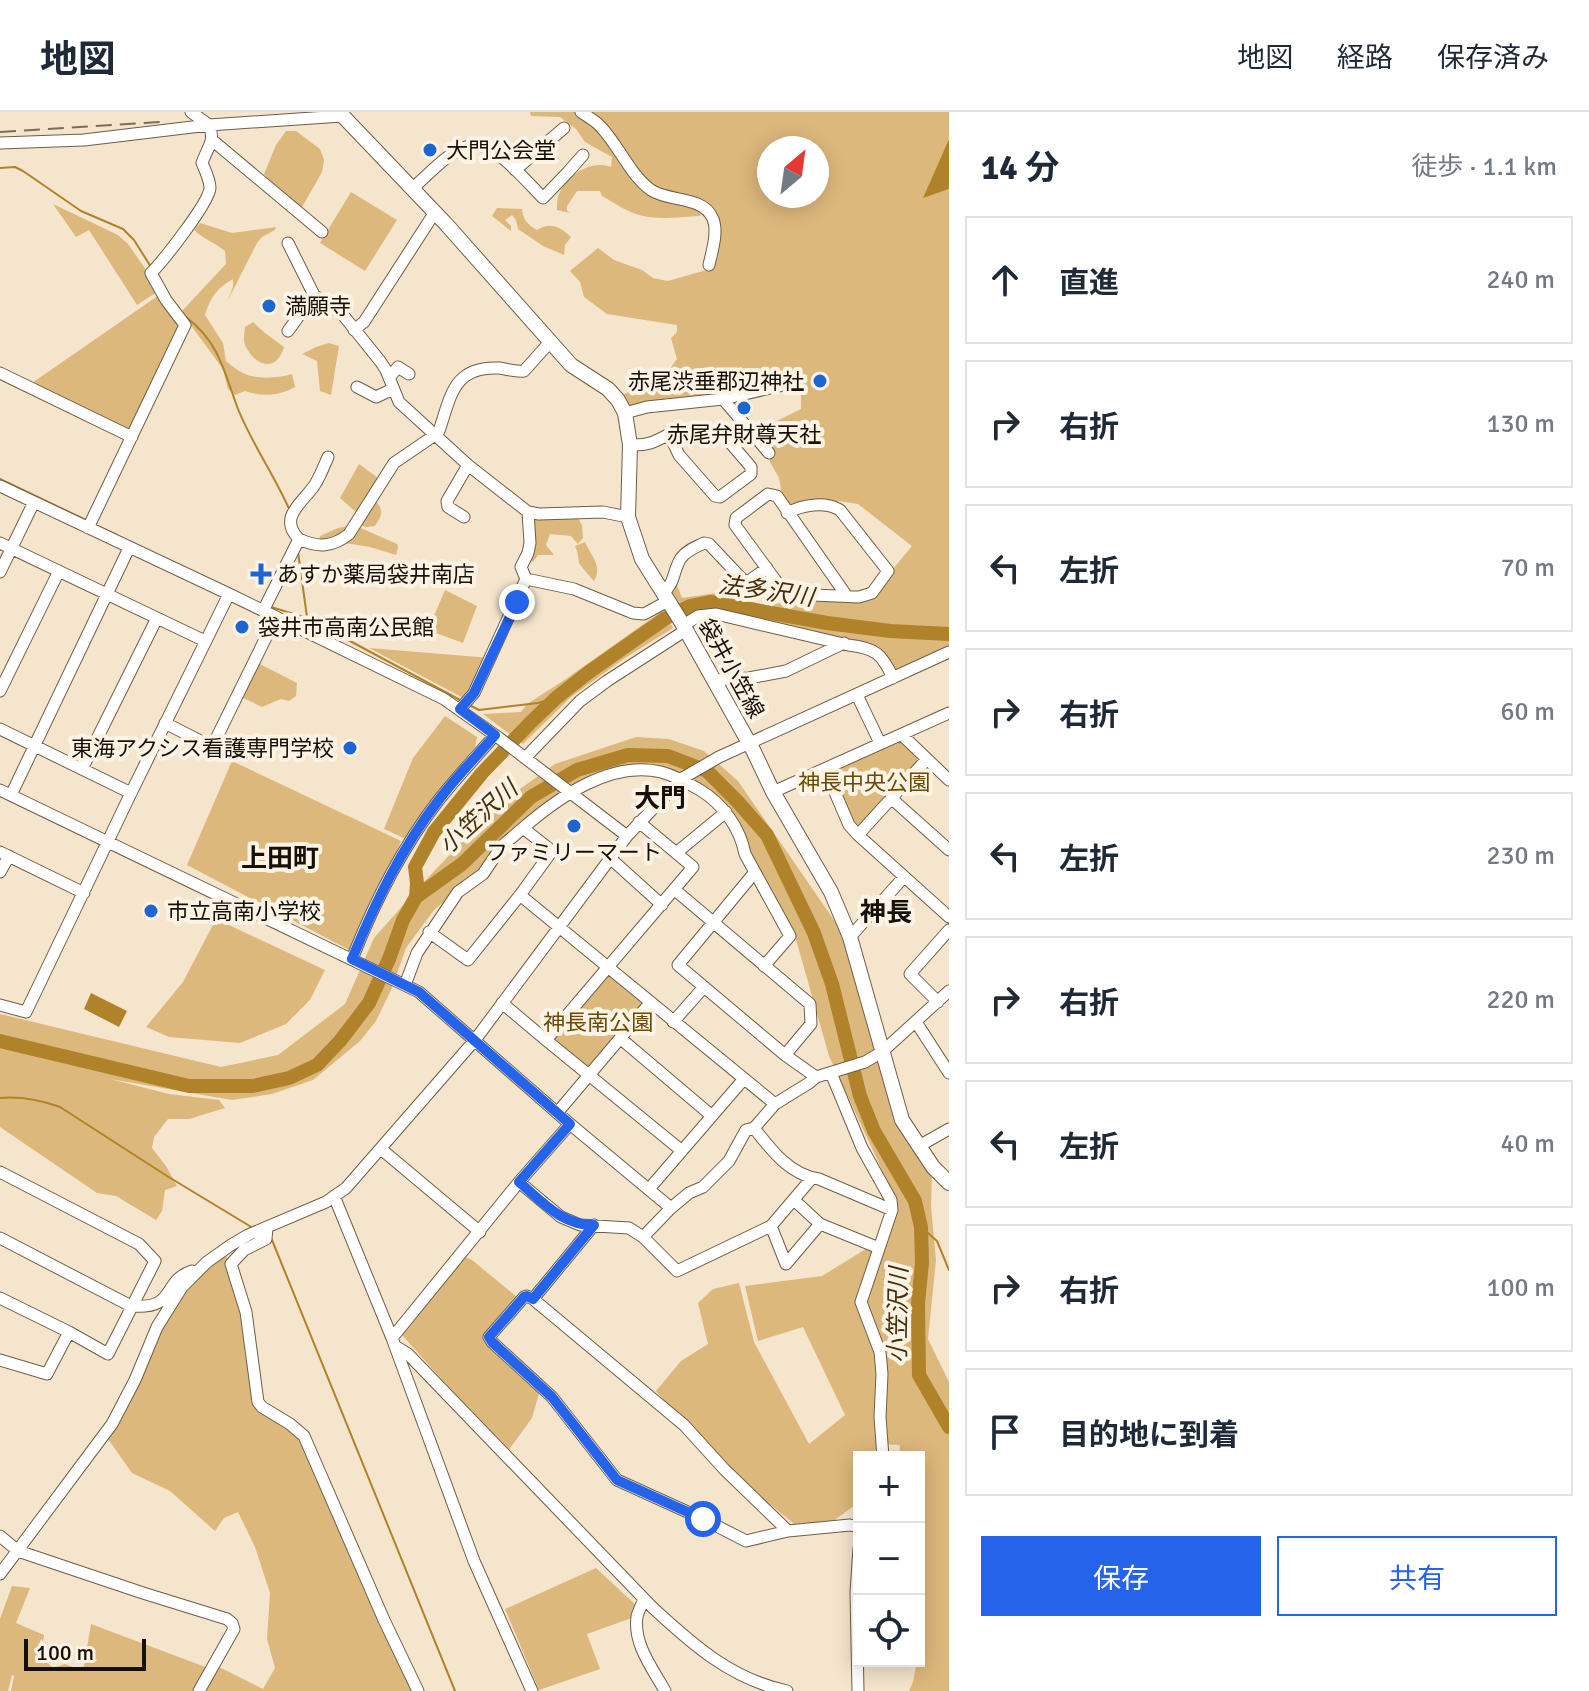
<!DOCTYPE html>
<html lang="ja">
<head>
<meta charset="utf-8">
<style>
  body { margin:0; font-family:Signika,"Noto Sans JP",sans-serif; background:#f2f2f3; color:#1f2937 }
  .controls { position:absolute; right:24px; bottom:24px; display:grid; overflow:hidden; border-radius:0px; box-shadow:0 4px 20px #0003 }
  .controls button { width:72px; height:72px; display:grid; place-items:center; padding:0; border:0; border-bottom:2px solid #e0e1e3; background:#fff; color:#1f2937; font:40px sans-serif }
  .compass { position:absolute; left:757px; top:24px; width:72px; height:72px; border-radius:50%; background:#fff; box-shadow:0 4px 20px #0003; rotate:29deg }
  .scale { position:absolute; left:24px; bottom:20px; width:122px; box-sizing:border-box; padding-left:8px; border:4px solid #161108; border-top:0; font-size:22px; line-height:28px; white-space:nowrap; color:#161108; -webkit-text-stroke:6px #fcf3e4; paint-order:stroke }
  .stop { position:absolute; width:24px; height:24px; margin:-18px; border:6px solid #2563eb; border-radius:50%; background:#fff }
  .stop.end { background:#2563eb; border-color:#fff; box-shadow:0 2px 8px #0008 }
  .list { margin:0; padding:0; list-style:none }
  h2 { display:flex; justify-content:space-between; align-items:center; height:104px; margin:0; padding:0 32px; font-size:34px }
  h2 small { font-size:26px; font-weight:400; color:#747a83 }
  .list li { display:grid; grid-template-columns:52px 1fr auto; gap:24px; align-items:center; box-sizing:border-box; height:128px; margin:0 16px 16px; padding:0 16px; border:2px solid #e0e1e3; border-radius:0px }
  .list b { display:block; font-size:30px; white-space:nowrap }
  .list em { font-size:26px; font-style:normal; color:#747a83 }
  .actions { display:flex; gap:16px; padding:24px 32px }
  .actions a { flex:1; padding:18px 0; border:2px solid #2563eb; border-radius:0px; text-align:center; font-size:28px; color:#2563eb }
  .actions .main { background:#2563eb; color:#fff }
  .icon { flex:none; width:44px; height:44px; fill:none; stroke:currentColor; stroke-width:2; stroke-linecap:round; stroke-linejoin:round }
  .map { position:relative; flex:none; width:949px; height:1579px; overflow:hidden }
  header { display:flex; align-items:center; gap:48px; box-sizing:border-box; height:112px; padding:0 40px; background:#fff; border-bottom:2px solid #e0e1e3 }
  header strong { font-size:38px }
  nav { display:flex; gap:44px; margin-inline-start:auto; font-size:28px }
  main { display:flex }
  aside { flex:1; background:#fff }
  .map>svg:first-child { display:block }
  .green { fill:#ddb87c; fill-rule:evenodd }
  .water { fill:#b0822a }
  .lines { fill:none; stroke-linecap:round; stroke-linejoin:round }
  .stream { stroke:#b0822a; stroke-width:2 }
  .river { stroke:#b0822a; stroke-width:14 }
  .minor-casing { stroke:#6c5e49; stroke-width:13 }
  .major-casing { stroke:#6c5e49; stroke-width:16 }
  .minor { stroke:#fff; stroke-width:11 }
  .major { stroke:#fff; stroke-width:14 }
  .rail { stroke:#786e5e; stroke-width:2; stroke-dasharray:16 8; stroke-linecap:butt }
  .route { stroke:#2563eb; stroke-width:10 }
  .poi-dot { fill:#1d66d1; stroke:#fcf3e4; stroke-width:3 }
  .labels { text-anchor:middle; stroke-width:8; stroke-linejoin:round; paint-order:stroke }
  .poi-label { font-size:22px; fill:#161108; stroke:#fcf3e4; text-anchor:start }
  .street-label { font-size:22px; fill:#161108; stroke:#fcf3e4 }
  .park-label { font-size:22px; fill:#6a4a05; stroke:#fcf3e4 }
  .water-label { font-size:24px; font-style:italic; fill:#432f0a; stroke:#fcf3e4 }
  .quarter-label { font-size:26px; font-weight:bold; fill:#161108; stroke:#fcf3e4 }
</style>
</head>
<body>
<header>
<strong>地図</strong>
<nav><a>地図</a><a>経路</a><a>保存済み</a></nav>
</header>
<main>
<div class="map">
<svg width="949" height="1579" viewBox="0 0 949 1579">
  <rect width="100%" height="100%" fill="#f5e5cc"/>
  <!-- green -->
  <path class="green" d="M530,0H949V27L924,85L949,77V537L893,566L884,547L716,502L684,513L670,483L677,473L682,486L716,481L765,493L873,481L912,434L858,392L838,389L789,392L782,383L779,366L770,350L769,341L775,310L801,297V270L623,297L621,284L669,258L677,247L671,226L677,220V213L607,202L584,185L580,170L570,159L598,136L614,148L642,158L653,166L668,169L710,157L714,108L702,99L700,104C680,105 656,109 636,102C624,98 613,90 602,84L600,79H577L567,94V99L570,101L557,98C557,94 557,89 558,85C565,64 590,47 611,55L612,45L585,30L576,17L560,5L531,4ZM769,36H817V84H769Z
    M286,19H296L320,37L324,48L322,60L301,97C290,84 275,76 264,62L276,33Z
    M351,80L397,108L365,159L320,131Z
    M53,92L118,123L128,132L160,178L137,193L89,118L76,125Z
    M497,96L522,97C523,108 528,113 537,118C551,110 559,114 571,125L565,133L564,143L543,134L518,117L516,108L512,103L505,108L511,114V119L492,104Z
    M200,111L232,121L276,115L275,118L262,125L257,131L227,190L233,175V167C217,176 210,186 205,203L223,231L226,249C231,253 237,258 243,261C256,268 279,266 292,262L295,275C279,284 263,285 245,279L235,283L228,277L223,257L181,200L226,152L225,139C215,131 204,127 194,118Z
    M162,181L185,213L127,323L32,271Z
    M253,210L265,221L284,235C277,260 256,255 246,235C243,229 244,222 245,215Z
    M329,231L339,234L331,283L320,279L317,249L302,242L316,235Z
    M359,352L382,369L376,389C384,399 382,403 375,414L366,415L351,411L357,401L340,386Z
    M532,405L578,406L582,413L583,426L578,432L571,424L550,422L546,433L554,443H538L533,450L528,448Z
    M354,413L397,432L398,435L396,443L370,435L339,430L319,434L320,424L338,416Z
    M585,430C591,444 603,454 594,469C592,467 580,453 579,451C578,445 578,440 575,434Z
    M445,478L477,494L463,531L428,518Z
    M662,499L673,516L625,546L571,585L523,632L483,602L521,600L527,592L563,569Z
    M369,536L491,546L467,588Z
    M254,549L297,571L296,584L289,589L281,587L262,595L237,583Z
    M445,604L477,625L475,635L406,727L384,717L413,646Z
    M636,625L669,627L704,639L738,669L847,827L887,981L932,1060L931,1095L936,1148L928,1227L949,1270V1579H909L913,1570L917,1549H919V1345H899L900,1333L877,1332L874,1345H859V1390L832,1410L794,1412L713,1345L656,1279L681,1249L708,1232L698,1191L713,1177L739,1171L754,1230L809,1332L845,1303L803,1215L758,1229L745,1174L822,1164L882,1127L896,1088L829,944L795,824L722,691L673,661L605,665L546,697L480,759L434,798L406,836L391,878L376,909L360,929L313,968L272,982L232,988L110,967L169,982L219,988L225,996L189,1007H168L154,1025L152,1036L166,1054L177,1074L165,1078L162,1099L156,1108L116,1084L97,1081L0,1015V902L221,955L278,943L345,892L374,826L422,772L496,694L555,652Z
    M900,628L917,644V650L859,714H854L830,658Z
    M232,649L401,729L355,841L187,753Z
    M216,807L325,858L310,888L286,912L240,931L169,925L146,915L183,870Z
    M608,864L612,865L641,890L643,894L589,956L586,955L556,929L554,926Z
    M224,1137L247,1207L258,1290L304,1324L418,1579H203L217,1554L263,1577L275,1556L267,1527L270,1481L255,1435L238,1400L224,1406L215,1419L170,1379L132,1361L108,1327L183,1173Z
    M465,1145L472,1148L517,1185L483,1226L540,1278L532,1306L505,1343L461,1289L402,1223Z
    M596,1456L640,1497L637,1504L587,1522L600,1557L539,1578L505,1497Z
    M12,1474L30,1476L16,1511L44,1523L41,1544L53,1556L65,1552L83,1559L91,1512L208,1556L196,1579H11L14,1564L12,1563L8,1579H0V1507Z"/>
  <!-- water -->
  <path class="water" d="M949,27V77L923,86Z
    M91,881L127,899L119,915L84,897Z"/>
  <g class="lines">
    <!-- stream -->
    <path class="stream" d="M0,56L15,55L23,59L81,99L123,117L134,128L151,155
      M186,205C220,231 224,260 238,297C252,332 275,364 290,399
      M0,367L88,409
      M93,412L117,423
      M298,440L307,505
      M271,495L307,506L462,589
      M471,594L479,598L538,591L556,586
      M0,986C21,984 40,988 60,995L167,1064L253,1116
      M921,1115L937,1129L949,1158
      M272,1128L455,1579"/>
    <!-- river -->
    <path class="river" d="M416,785L417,771L415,755L434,720L482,661L531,610L556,586L589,560L666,506L690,494L710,490L827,511L890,519L949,522
      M0,929L189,974H253L289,966L317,953L340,929L369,891L389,847L403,808L416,785L462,752L531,685L577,658L628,643L668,644L707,659L737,689L767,723L814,821L832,872L860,984L874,1019L915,1089L921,1115L922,1151L918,1191L919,1263L949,1315"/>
    <!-- minor casing -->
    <g class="minor-casing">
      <path id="minor" d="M191,0L209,13L342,4
        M581,0C588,5 596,9 601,15C619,34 630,63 651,78C669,90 702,84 712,105C719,118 712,139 709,153
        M212,28L322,120
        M0,31L84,28L209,13C216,29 207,36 202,51C205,58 210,68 210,76C209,91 163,149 151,161L166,188L185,213L88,416
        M515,58L564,16
        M412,77C423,67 434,56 445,47C453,41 464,34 474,33C495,31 528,71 543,86L568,60L583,43
        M288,131L314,183L343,203L380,249L386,258L399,290L468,353L528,400L539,402L603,400L628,405
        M354,218L364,210L435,100
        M288,219L314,183
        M0,261L132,325
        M389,266L398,255L409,262
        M357,275L376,285L393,277
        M723,287L769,341
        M625,301L647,295L723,287L796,270
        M630,333C650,334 656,329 673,320H721L751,355V362L720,385L715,384L679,343L669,322
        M0,374L229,482L444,587L499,626L627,724
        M528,400L530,431L528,441L521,455L526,467L574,477L633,501L644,502L668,489
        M787,401C802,393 824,389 840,398L888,459L872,481L859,485L790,482L784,480L735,413L736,406L768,382L777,384L846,483
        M464,405L448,395L447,389L468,353
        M299,427C318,436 333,435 349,422L394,351L435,323L439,319C451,284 453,254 499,256C507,257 515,260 524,259L550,230
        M0,431L205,529
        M0,460L34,390
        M663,481C675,472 673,458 681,446C687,438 696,435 704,431L709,432L743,468L749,469L767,456
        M263,499L299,427C278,406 301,392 314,374C320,365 324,354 328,345
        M684,513L698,504L716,502L848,533C876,536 882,542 893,566
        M714,568L749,566L786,559L844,531
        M0,579L59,459
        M857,583L880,631
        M460,597L474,581L526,467
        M165,611L212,635L276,505
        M0,617L131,681
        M902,623L949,668
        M525,646L580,589L607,569L686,518
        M82,657L157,506
        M825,657L849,713L858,723L949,805
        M0,678L419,880L570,1012L671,1096
        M773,680L949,601
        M11,683L129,436
        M891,686L949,738
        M639,710L693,755L546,928L682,1039
        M523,716C559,685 611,648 661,660C676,664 688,671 700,678C723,692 740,716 745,742L790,824L764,854
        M858,723L927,647
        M0,740L84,781
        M676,741L726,700
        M610,746L662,793
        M0,760L9,744
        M755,760L678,853L785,943L816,965
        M675,778L810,892L811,912L785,943
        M520,783L775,992
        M850,825L904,765
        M352,847C374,791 401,737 438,689C456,666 476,645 495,623
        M405,873L417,841L458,780L483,762L502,734L523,716L552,739L520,783L468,848L429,820
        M938,890L910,862L949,818
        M502,891L546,928
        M0,893L26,900L131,681L229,482
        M673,910L704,875
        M916,910L949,961
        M620,926L712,1004
        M831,961L862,1036L891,1088L892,1098L861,1190L880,1240L882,1262L880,1305L883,1345
        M557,1001L650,891
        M754,1016C771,1038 790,1063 819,1067L892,1098
        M919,1034L949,1017
        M381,1037L480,1120
        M0,1060L139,1132L155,1149L108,1242L69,1220L0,1186
        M519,1070L561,1105L580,1113L629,1116L643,1125L677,1159L771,1114L812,1066
        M649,1077L743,968
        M334,1084L392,1226L474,1449L532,1579
        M794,1088L820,1112L879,1136
        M594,1113L533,1187L684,1313L724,1357L788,1419
        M771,1114L786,1152L820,1112
        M267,1115L266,1127L244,1138L231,1152L246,1200L258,1290L262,1295L290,1312L304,1324L384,1508L418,1579
        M643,1125L671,1096L689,1081L703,1075L729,1049L746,1018L754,1016L775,992L809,971L816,965L865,950L882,940L949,879
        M0,1126L131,1194C178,1198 161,1169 192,1159
        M533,1187L527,1184L524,1185L489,1225L492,1230L552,1285L617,1368L703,1407L746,1429L788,1419L850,1413L859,1415
        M392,1226L519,1070L570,1012
        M395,1234L408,1242L652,1495C693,1533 731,1567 787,1579
        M0,1248L47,1262L69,1220
        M0,1424L18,1439L143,1481L227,1507L232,1511L234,1517L199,1579
        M0,1462L112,1312L135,1268L157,1215L182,1175L207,1150L231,1133L248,1123L326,1090L346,1076L475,928L627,724L681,667L719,645L949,540
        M644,1487C642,1493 638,1499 637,1505C633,1532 653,1557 665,1579
        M858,1579L856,1480L859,1436"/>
    </g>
    <!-- major casing -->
    <g class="major-casing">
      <path id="major" d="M339,0L446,112L571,253L608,277L618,288L625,301L630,333L628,405L642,447L682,511L753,638L773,680L831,780L850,825L902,1008L933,1055L949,1071"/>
    </g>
    <!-- minor -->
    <use href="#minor" class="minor"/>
    <!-- major -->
    <use href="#major" class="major"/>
    <!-- rail -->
    <path class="rail" d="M0,20L160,10"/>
  </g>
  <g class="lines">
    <!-- route -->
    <path class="route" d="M517,490L474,581L460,597L495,623C476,645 455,666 438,689C401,737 375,791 352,847L419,880L570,1012L519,1070C543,1090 561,1113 594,1113L533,1187L527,1184L524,1185L489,1225L492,1230L552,1285L617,1368L703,1407"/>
  </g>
  <!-- markers -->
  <g class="poi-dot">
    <circle cx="430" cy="38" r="8"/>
    <circle cx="269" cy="194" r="8"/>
    <circle cx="820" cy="269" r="8"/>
    <circle cx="744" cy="296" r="8"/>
    <path d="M257 450h8v8h8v8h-8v8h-8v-8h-8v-8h8z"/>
    <circle cx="242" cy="515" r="8"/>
    <circle cx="350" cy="636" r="8"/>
    <circle cx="574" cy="714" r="8"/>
    <circle cx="151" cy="799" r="8"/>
  </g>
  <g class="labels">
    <!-- poi labels -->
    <g class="poi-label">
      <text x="446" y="46">大門公会堂</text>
      <text x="285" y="202">満願寺</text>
      <text x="804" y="277" text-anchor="end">赤尾渋垂郡辺神社</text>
      <text x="744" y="330" text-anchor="middle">赤尾弁財尊天社</text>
      <text x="277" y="470">あすか薬局袋井南店</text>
      <text x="258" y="523">袋井市高南公民館</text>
      <text x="334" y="644" text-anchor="end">東海アクシス看護専門学校</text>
      <text x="574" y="748" text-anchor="middle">ファミリーマート</text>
      <text x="167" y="807">市立高南小学校</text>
    </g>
    <!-- street labels -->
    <g class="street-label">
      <text transform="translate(732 556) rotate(61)" y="8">袋井小笠線</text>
    </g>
    <!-- park labels -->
    <g class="park-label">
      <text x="864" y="678">神長中央公園</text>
      <text x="598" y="918">神長南公園</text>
    </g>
    <!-- water labels -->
    <g class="water-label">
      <text transform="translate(766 479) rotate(8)" y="8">法多沢川</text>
      <text transform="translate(478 705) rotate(-42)" y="8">小笠沢川</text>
      <text transform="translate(898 1203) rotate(-89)" y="8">小笠沢川</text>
    </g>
    <!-- quarter labels -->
    <g class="quarter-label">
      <text x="660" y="695">大門</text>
      <text x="280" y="755">上田町</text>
      <text x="886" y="809">神長</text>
    </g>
  </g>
</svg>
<div class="controls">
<button>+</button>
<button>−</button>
<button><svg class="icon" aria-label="locate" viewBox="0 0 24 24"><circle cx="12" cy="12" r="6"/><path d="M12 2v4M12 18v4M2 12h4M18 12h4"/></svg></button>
</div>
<svg class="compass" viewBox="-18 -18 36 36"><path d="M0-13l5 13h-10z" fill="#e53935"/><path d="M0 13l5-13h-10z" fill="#747a83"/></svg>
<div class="scale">100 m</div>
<div class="stop" style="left:703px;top:1407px"></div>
<div class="stop end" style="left:517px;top:490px"></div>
</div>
<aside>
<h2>14 分<small>徒歩 · 1.1 km</small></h2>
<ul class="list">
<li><svg class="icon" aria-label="ahead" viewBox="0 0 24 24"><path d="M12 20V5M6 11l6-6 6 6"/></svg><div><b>直進</b></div><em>240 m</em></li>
<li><svg class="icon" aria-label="right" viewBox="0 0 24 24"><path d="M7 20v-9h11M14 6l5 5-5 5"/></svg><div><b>右折</b></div><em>130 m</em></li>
<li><svg class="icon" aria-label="left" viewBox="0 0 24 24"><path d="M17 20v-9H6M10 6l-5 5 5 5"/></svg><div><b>左折</b></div><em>70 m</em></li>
<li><svg class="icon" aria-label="right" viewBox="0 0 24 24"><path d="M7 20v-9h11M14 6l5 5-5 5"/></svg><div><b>右折</b></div><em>60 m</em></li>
<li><svg class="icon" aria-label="left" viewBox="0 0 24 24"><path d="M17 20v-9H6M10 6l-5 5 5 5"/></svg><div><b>左折</b></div><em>230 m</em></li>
<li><svg class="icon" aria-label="right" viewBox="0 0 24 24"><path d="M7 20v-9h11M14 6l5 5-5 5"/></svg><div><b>右折</b></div><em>220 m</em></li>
<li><svg class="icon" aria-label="left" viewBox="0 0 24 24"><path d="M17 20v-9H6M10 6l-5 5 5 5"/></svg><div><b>左折</b></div><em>40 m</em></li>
<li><svg class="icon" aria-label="right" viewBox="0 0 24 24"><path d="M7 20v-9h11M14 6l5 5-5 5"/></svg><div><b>右折</b></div><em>100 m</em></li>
<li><svg class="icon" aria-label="arrive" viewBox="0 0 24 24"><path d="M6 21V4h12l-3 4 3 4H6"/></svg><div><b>目的地に到着</b></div></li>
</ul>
<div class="actions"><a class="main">保存</a><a>共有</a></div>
</aside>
</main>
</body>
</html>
